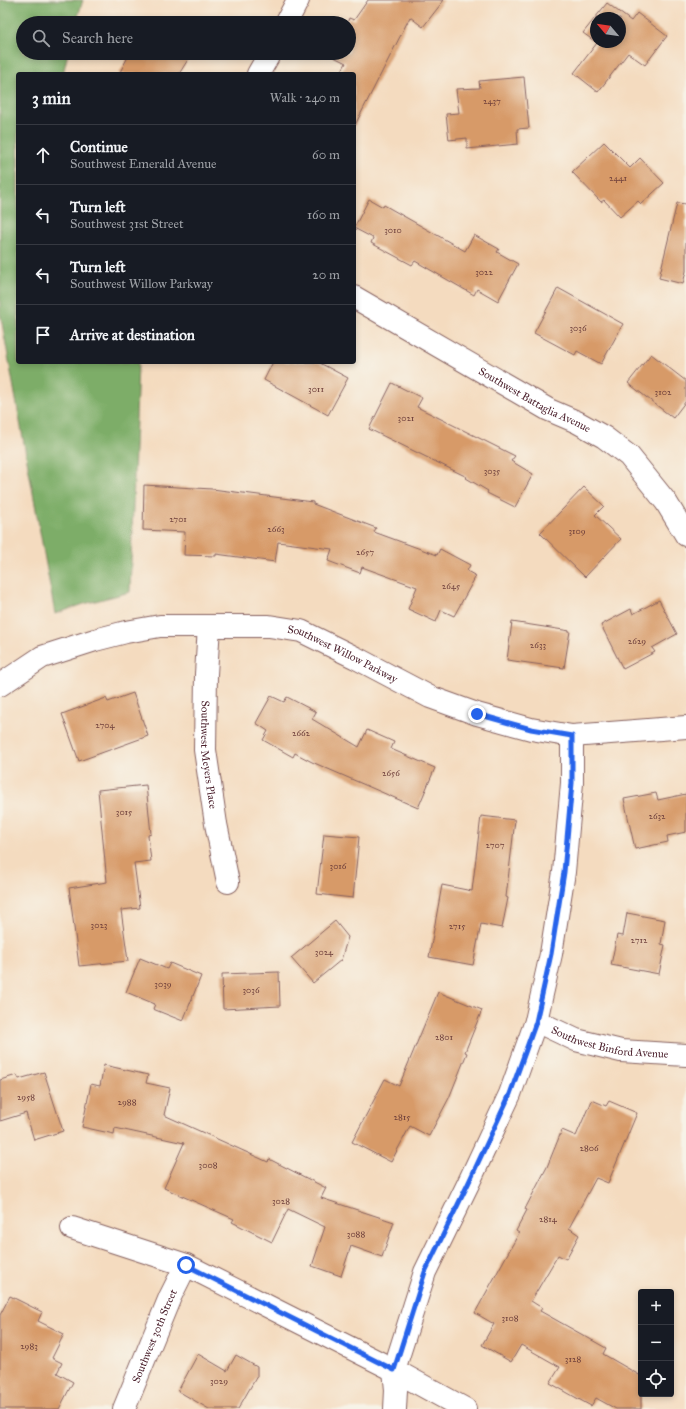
<!DOCTYPE html>
<html lang="en">
<head>
<meta charset="utf-8">
<style>
  body { margin:0; font-family:"IM FELL Great Primer",serif; background:#242831; color:#f1f3f6 }
  .controls { position:absolute; right:12px; bottom:12px; display:grid; overflow:hidden; border-radius:4px; box-shadow:0 2px 6px #0003 }
  .controls button { width:36px; height:36px; display:grid; place-items:center; padding:0; border:0; border-bottom:1px solid #363941; background:#171b24; color:#f1f3f6; font:20px sans-serif }
  .compass { position:absolute; left:590px; top:12px; width:36px; height:36px; border-radius:50%; background:#171b24; box-shadow:0 2px 6px #0003; rotate:299deg }
  .stop { position:absolute; width:12px; height:12px; margin:-9px; border:3px solid #2563eb; border-radius:50%; background:#fff }
  .stop.end { background:#2563eb; border-color:#fff; box-shadow:0 1px 4px #0008 }
  .list { margin:0; padding:0; list-style:none }
  h2 { display:flex; justify-content:space-between; align-items:center; height:52px; margin:0; padding:0 16px; font-size:17px }
  h2 small { font-size:13px; font-weight:400; color:#9ea1a6 }
  .list li { display:grid; grid-template-columns:26px 1fr auto; gap:12px; align-items:center; box-sizing:border-box; height:60px; padding:0 16px; border-top:1px solid #363941 }
  .list b { display:block; font-size:15px; white-space:nowrap }
  .list p { margin:0; font-size:13px; white-space:nowrap; color:#9ea1a6 }
  .list em { font-size:13px; font-style:normal; color:#9ea1a6 }
  .icon { flex:none; width:22px; height:22px; fill:none; stroke:currentColor; stroke-width:2; stroke-linecap:round; stroke-linejoin:round }
  .map { position:relative; flex:none; width:686px; height:1409px; overflow:hidden }
  .search { position:absolute; background:#171b24; box-shadow:0 2px 6px #0003; left:16px; top:16px; width:340px; height:44px; display:flex; align-items:center; gap:10px; box-sizing:border-box; padding:0 14px; border-radius:22px; color:#9ea1a6; font-size:15px }
  .panel { position:absolute; background:#171b24; box-shadow:0 2px 6px #0003; left:16px; top:72px; width:340px; height:292px; border-radius:4px }
  .map>svg:first-child { display:block }
  .forest { fill:#7dad68; stroke:#64664a }
  .building { fill:#d79a68; fill-rule:evenodd }
  .lines { fill:none; stroke-linecap:round; stroke-linejoin:round }
  .minor-casing { stroke:#86615f; stroke-width:24 }
  .minor { stroke:#fff; stroke-width:22 }
  .route { stroke:#2563eb; stroke-width:5 }
  .labels { text-anchor:middle; stroke-width:3; stroke-linejoin:round; paint-order:stroke }
  .number-label { font-size:9px; fill:#6d3e3a }
  .street-label { font-size:11px; fill:#4a1f2b; stroke:#f7f3e8 }
</style>
</head>
<body>
<div class="map">
<svg width="686" height="1409" viewBox="0 0 686 1409">
  <rect width="100%" height="100%" fill="#f7f3e8"/>
  <filter id="ink" filterUnits="userSpaceOnUse"><feTurbulence type="fractalNoise" baseFrequency=".025" numOctaves="2"/><feDisplacementMap in="SourceGraphic" scale="8" xChannelSelector="R" yChannelSelector="G"/><feConvolveMatrix kernelMatrix="1 2 1 2 8 2 1 2 1" color-interpolation-filters="sRGB"/></filter>
  <filter id="wash" filterUnits="userSpaceOnUse"><feTurbulence type="fractalNoise" baseFrequency=".012" numOctaves="4" result="noise"/><feDisplacementMap in="SourceGraphic" scale="16" xChannelSelector="R" yChannelSelector="G"/><feGaussianBlur stdDeviation="0.9" result="paint"/><feColorMatrix in="noise" values="0 0 0 0 0 0 0 0 0 0 0 0 0 0 0 0 0 1.4 0 .05"/><feComposite in="paint" operator="in"/></filter>
  <g filter="url(#wash)">
    <rect width="100%" height="100%" fill="#f4dbbf"/>
    <!-- forest -->
    <path class="forest" d="M0,0H83L76,23H23V53H68L63,74H18V362H138V363L130,592L84,604L55,614L0,312Z"/>
    <g id="blocks">
      <!-- building -->
      <path class="building" d="M368,0H444L423,27L410,17L354,127V74H340L346,63L330,55L331,53H349V23H347L349,18L354,20Z
        M607,3L631,21L637,13L667,36L645,65L628,53L598,92L574,73L597,43L583,33ZM596,18H620V42H596Z
        M130,53H192L179,74H119Z
        M524,77L529,128L517,129L518,144L467,149V138L449,140L446,114L459,113L456,89L480,88L479,81Z
        M604,142L630,168L640,158L664,183L641,204L638,201L620,217L604,200L601,202L572,172Z
        M369,199L383,207L384,205L465,251L474,235L499,249L497,252L518,264L498,301L477,289L474,295L415,261L412,265L371,243L373,238L354,228Z
        M677,203L686,204V271L683,284L659,278Z
        M558,288L623,324L601,364L577,351L575,355L534,333Z
        M651,354L686,381V401L673,418L628,383Z
        M273,362H318L348,378L328,415L264,380Z
        M392,383L422,398L417,407L515,456L511,461L533,474L515,507L487,493L488,491L466,478L467,477L369,429Z
        M144,485L212,489L313,502V504L376,528L374,532L437,555L440,549L470,565L467,571L476,576L454,616L441,610L436,622L408,609L417,587L362,567L360,573L328,561L332,549L278,542L275,562L216,554V556L184,555L185,532L143,530Z
        M584,487L604,506L595,515L621,539L585,577L540,533Z
        M659,600L677,634L652,648L655,652L623,669L601,625L631,609L633,614Z
        M512,622L570,631L564,668L507,660Z
        M133,693L148,736L79,761L62,714L106,698L108,702Z
        M271,696L284,702L287,697L316,712L312,719L359,747L367,730L394,742L391,749L435,768L418,808L312,762L295,753L293,757L263,740L268,731L256,723Z
        M146,785L151,834L148,835L151,861L134,863L140,908L121,910L128,961L79,966L69,888L107,882L98,790Z
        M656,793L658,800L686,794V832L667,836L668,842L635,849L624,799Z
        M481,816L515,820L506,897L508,898L502,928L481,924L473,965L429,957L442,885L472,891Z
        M324,834L359,837L353,898L317,894Z
        M627,913L665,920L661,944L665,945L659,974L611,965L617,935L623,936Z
        M335,921L348,937L341,960L313,983L291,958Z
        M140,958L167,969L170,963L201,976L183,1021L153,1009L155,1004L126,992Z
        M279,972L280,1006L223,1009L222,974Z
        M438,992L482,1010L465,1052L467,1053L449,1098L429,1136L410,1126L391,1162L352,1142L385,1079L399,1086Z
        M104,1065L148,1075L146,1083L170,1088L164,1115L268,1162L269,1159L326,1188L321,1198L394,1222L382,1257L351,1246L341,1276L312,1266L325,1227L288,1209L272,1242L232,1222L234,1219L164,1188L184,1143L115,1128L114,1134L82,1127L91,1084L100,1086Z
        M44,1072L63,1131L34,1140L26,1113L0,1121V1080L17,1075L19,1079Z
        M592,1100L606,1106L609,1101L637,1113L608,1183L596,1178L569,1228L579,1235L566,1259L558,1255L531,1301L542,1308L540,1311L606,1348L603,1354L641,1376V1409H616L596,1398L591,1406L550,1383L560,1367L521,1345L511,1362L482,1345L494,1324L475,1313L519,1233L516,1231L527,1210L525,1209L547,1167L562,1130L576,1136L588,1108H589Z
        M10,1296L42,1312L38,1321L64,1334L52,1358L62,1363L57,1373L73,1382L59,1409H0V1315Z
        M198,1354L227,1371L236,1355L257,1367V1376L238,1409H209L178,1391Z"/>
    </g>
  </g>
  <g filter="url(#ink)">
    <use href="#blocks" fill-opacity="0" stroke="#86615f" stroke-width="1"/>
    <g class="lines">
      <!-- minor casing -->
      <g class="minor-casing">
        <g id="minor">
          <path d="M286,23L298,0"/>
          <path d="M258,74L270,53"/>
          <path id="s1" d="M354,297L549,410L577,422L604,437L629,456L666,502L686,535"/>
          <path id="s2" d="M209,626L206,674L205,750L216,824L228,882"/>
          <path id="s3" d="M0,685L42,657L95,640L126,632L160,626H269L301,631L356,658L430,697L477,714L531,729L572,736L686,727"/>
          <path id="s4" d="M536,1021L576,1040L621,1051L686,1055"/>
          <path d="M72,1228L186,1265L394,1370L465,1409"/>
          <path id="s5" d="M124,1409L170,1297L186,1265"/>
          <path d="M395,1409L396,1390L394,1370L425,1272L468,1184L510,1094L536,1021L551,954L564,872L572,783V736"/>
        </g>
      </g>
      <!-- minor -->
      <use href="#minor" class="minor"/>
    </g>
  </g>
  <g class="lines" filter="url(#ink)">
    <!-- route -->
    <path class="route" d="M186,1265L394,1370L425,1272L468,1184L510,1094L536,1022L551,954L564,872L572,783V736L531,729L477,714"/>
  </g>
  <g class="labels">
    <!-- number labels -->
    <g class="number-label">
      <text x="492" y="104">2437</text>
      <text x="618" y="181">2441</text>
      <text x="393" y="233">3010</text>
      <text x="484" y="275">3022</text>
      <text x="578" y="331">3036</text>
      <text x="316" y="392">3011</text>
      <text x="663" y="395">3102</text>
      <text x="406" y="421">3021</text>
      <text x="492" y="474">3035</text>
      <text x="178" y="522">2701</text>
      <text x="276" y="532">2663</text>
      <text x="577" y="534">3109</text>
      <text x="365" y="555">2657</text>
      <text x="451" y="589">2645</text>
      <text x="637" y="644">2629</text>
      <text x="538" y="648">2633</text>
      <text x="105" y="728">2704</text>
      <text x="301" y="736">2662</text>
      <text x="391" y="776">2656</text>
      <text x="124" y="815">3015</text>
      <text x="657" y="819">2632</text>
      <text x="495" y="848">2707</text>
      <text x="338" y="869">3016</text>
      <text x="99" y="928">3023</text>
      <text x="457" y="929">2715</text>
      <text x="639" y="943">2712</text>
      <text x="324" y="955">3024</text>
      <text x="163" y="987">3039</text>
      <text x="251" y="993">3036</text>
      <text x="444" y="1040">2801</text>
      <text x="26" y="1100">2958</text>
      <text x="127" y="1105">2988</text>
      <text x="402" y="1120">2815</text>
      <text x="589" y="1151">2806</text>
      <text x="208" y="1168">3008</text>
      <text x="281" y="1204">3028</text>
      <text x="548" y="1222">2814</text>
      <text x="356" y="1237">3088</text>
      <text x="510" y="1321">3108</text>
      <text x="29" y="1349">2983</text>
      <text x="573" y="1362">3128</text>
      <text x="219" y="1384">3029</text>
    </g>
    <!-- street labels -->
    <g class="street-label">
      <text dy="4" stroke="none"><textPath href="#s1" startOffset="208">Southwest Battaglia Avenue</textPath></text>
      <text dy="4" stroke="none"><textPath href="#s3" startOffset="361">Southwest Willow Parkway</textPath></text>
      <text dy="4" stroke="none"><textPath href="#s2" startOffset="129">Southwest Meyers Place</textPath></text>
      <text dy="4" stroke="none"><textPath href="#s4" startOffset="78">Southwest Binford Avenue</textPath></text>
      <text dy="4" stroke="none"><textPath href="#s5" startOffset="79">Southwest 30th Street</textPath></text>
    </g>
  </g>
</svg>
<div class="controls">
<button>+</button>
<button>−</button>
<button><svg class="icon" aria-label="locate" viewBox="0 0 24 24"><circle cx="12" cy="12" r="6"/><path d="M12 2v4M12 18v4M2 12h4M18 12h4"/></svg></button>
</div>
<svg class="compass" viewBox="-18 -18 36 36"><path d="M0-13l5 13h-10z" fill="#e53935"/><path d="M0 13l5-13h-10z" fill="#9ea1a6"/></svg>
<div class="stop" style="left:186px;top:1265px"></div>
<div class="stop end" style="left:477px;top:714px"></div>
<div class="search"><svg class="icon" aria-label="search" viewBox="0 0 24 24"><circle cx="10" cy="10" r="6"/><path d="M15 15l6 6"/></svg>Search here</div>
<section class="panel">
<h2>3 min<small>Walk · 240 m</small></h2>
<ul class="list">
<li><svg class="icon" aria-label="ahead" viewBox="0 0 24 24"><path d="M12 20V5M6 11l6-6 6 6"/></svg><div><b>Continue</b><p>Southwest Emerald Avenue</p></div><em>60 m</em></li>
<li><svg class="icon" aria-label="left" viewBox="0 0 24 24"><path d="M17 20v-9H6M10 6l-5 5 5 5"/></svg><div><b>Turn left</b><p>Southwest 31st Street</p></div><em>160 m</em></li>
<li><svg class="icon" aria-label="left" viewBox="0 0 24 24"><path d="M17 20v-9H6M10 6l-5 5 5 5"/></svg><div><b>Turn left</b><p>Southwest Willow Parkway</p></div><em>20 m</em></li>
<li><svg class="icon" aria-label="arrive" viewBox="0 0 24 24"><path d="M6 21V4h12l-3 4 3 4H6"/></svg><div><b>Arrive at destination</b></div></li>
</ul>
</section>
</div>
</body>
</html>
